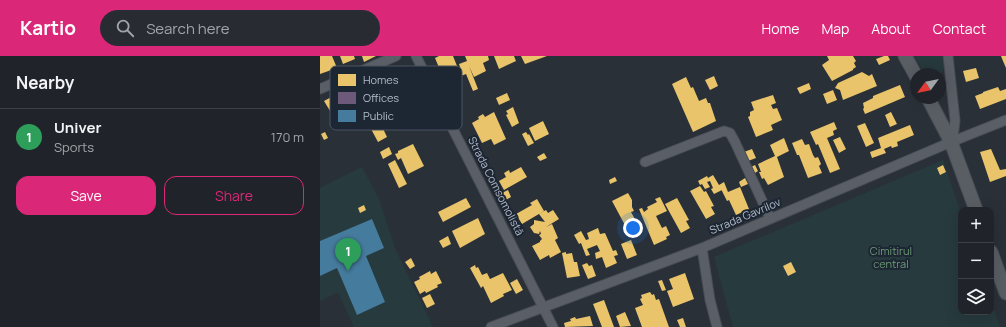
<!DOCTYPE html>
<html lang="en">
<head>
<meta charset="utf-8">
<style>
  body { margin:0; font-family:Manrope,sans-serif; background:#282c32; color:#f1f3f6 }
  .controls { position:absolute; right:12px; bottom:12px; display:grid; overflow:hidden; border-radius:8px; box-shadow:0 4px 16px #0002 }
  .controls button { width:36px; height:36px; display:grid; place-items:center; padding:0; border:0; border-bottom:1px solid #3d4147; background:#20242a; color:#f1f3f6; font:20px sans-serif }
  .compass { position:absolute; left:590px; top:12px; width:36px; height:36px; border-radius:50%; background:#20242a; box-shadow:0 4px 16px #0002; rotate:237deg }
  .you { position:absolute; left:313px; top:172px; width:14px; height:14px; margin:-10px; border:3px solid #fff; border-radius:50%; background:#1a73e8; box-shadow:0 0 0 6px #1a73e833 }
  .badge { display:grid; place-items:center; width:26px; height:26px; border-radius:50%; background:#db2777; color:#fff; font-size:13px; font-weight:700 }
  .pin { position:absolute; translate:-50% -33px; filter:drop-shadow(0 1px 2px #0008) }
  .pin::after { content:''; position:absolute; top:21px; width:14px; height:12px; background:inherit; clip-path:polygon(0 0,100% 0,50% 100%) }
  .list { margin:0; padding:0; list-style:none }
  h2 { display:flex; justify-content:space-between; align-items:center; height:52px; margin:0; padding:0 16px; font-size:17px }
  h2 small { font-size:13px; font-weight:400; color:#a2a4a8 }
  .list li { display:grid; grid-template-columns:26px 1fr auto; gap:12px; align-items:center; box-sizing:border-box; height:56px; padding:0 16px; border-top:1px solid #3d4147 }
  .list b { display:block; font-size:15px; white-space:nowrap }
  .list p { margin:0; font-size:13px; white-space:nowrap; color:#a2a4a8 }
  .list em { font-size:13px; font-style:normal; color:#a2a4a8 }
  .actions { display:flex; gap:8px; padding:12px 16px }
  .actions a { flex:1; padding:9px 0; border:1px solid #db2777; border-radius:12px; text-align:center; font-size:14px; color:#db2777 }
  .actions .main { background:#db2777; color:#fff }
  .icon { flex:none; width:22px; height:22px; fill:none; stroke:currentColor; stroke-width:2; stroke-linecap:round; stroke-linejoin:round }
  .map { position:relative; flex:none; width:686px; height:271px; overflow:hidden }
  header { display:flex; align-items:center; gap:24px; box-sizing:border-box; height:56px; padding:0 20px; background:#db2777; color:#fff }
  header strong { font-size:19px }
  nav { display:flex; gap:22px; margin-inline-start:auto; font-size:14px }
  .search { width:280px; height:36px; background:#282c32; display:flex; align-items:center; gap:10px; box-sizing:border-box; padding:0 14px; border-radius:22px; color:#a2a4a8; font-size:15px }
  main { display:flex }
  aside { flex:1; background:#20242a }
  .map>svg:first-child { display:block }
  .green { fill:#273a3e }
  .homes { fill:#e9c46a }
  .public { fill:#457b9d }
  .lines { fill:none; stroke-linecap:round; stroke-linejoin:round }
  .minor-casing { stroke:#484c53; stroke-width:11 }
  .secondary-casing { stroke:#484c53; stroke-width:15 }
  .minor { stroke:#5a5e66; stroke-width:9 }
  .secondary { stroke:#595d64; stroke-width:13 }
  .labels { text-anchor:middle; stroke-width:4; stroke-linejoin:round; paint-order:stroke }
  .street-label { font-size:11px; fill:#b4bcc9; stroke:#1d2633 }
  .park-label { font-size:11px; fill:#6b9a76; stroke:#1d2633 }
  .key { fill:#1d2633; stroke:#4a5360; stroke-width:1 }
  .key-label { font-size:11px; fill:#b4bcc9 }
</style>
</head>
<body>
<header>
<strong>Kartio</strong>
<div class="search"><svg class="icon" aria-label="search" viewBox="0 0 24 24"><circle cx="10" cy="10" r="6"/><path d="M15 15l6 6"/></svg>Search here</div>
<nav><a>Home</a><a>Map</a><a>About</a><a>Contact</a></nav>
</header>
<main>
<aside>
<h2>Nearby<small></small></h2>
<ul class="list">
<li><span class="badge" style="background:#2e9e5b">1</span><div><b>Univer</b><p>Sports</p></div><em>170 m</em></li>
</ul>
<div class="actions"><a class="main">Save</a><a>Share</a></div>
</aside>
<div class="map">
<svg width="686" height="271" viewBox="0 0 686 271">
  <rect width="100%" height="100%" fill="#2a3038"/>
  <!-- green -->
  <path class="green" d="M594,0H622L624,14L620,20V18H606Z
    M623,104L641,157V256H671V245L680,271H413L394,201Z
    M42,111L59,143L75,192L113,271H34L18,236L0,245V132Z"/>
  <!-- homes -->
  <path class="homes" d="M0,0H12L17,12L0,18Z
    M20,0H34L35,3L23,8Z
    M42,0H56L44,6Z
    M119,0H133L139,15L141,14L139,8L147,5L145,0H168L169,4L163,7L166,15L154,21L149,10L158,33L153,35L146,18L125,26L115,2Z
    M174,0H194L196,5L179,13Z
    M201,0H227L205,8Z
    M507,0H533L536,5L534,7L536,11L533,13V14L512,25L502,9L509,4Z
    M564,0H568L570,4L559,9L556,3Z
    M681,0H686V12L683,5Z
    M656,12L659,22L646,26L643,15Z
    M542,16L549,20L552,18L557,30L523,44L520,34L515,32L518,27Z
    M394,20L398,30L390,34L385,24Z
    M366,21L371,32L373,31L379,45L386,42L388,47H390L396,65L373,76L352,28Z
    M489,27L491,33L480,38L477,32Z
    M47,28L51,37L43,41L44,43L48,41L67,81L58,86L42,56L36,59L27,40L40,34L39,32Z
    M580,29L585,41L545,58L543,53L544,52L543,47L553,42V40Z
    M678,31L680,35L686,33V43L660,53L655,40L663,37V36Z
    M513,34L517,44L507,48L503,38Z
    M187,37L190,44L179,49L176,42Z
    M17,38L32,65L29,67L27,63L18,68L4,45Z
    M453,39L456,47L451,49L453,53L457,52L462,64L451,69L453,74L436,81L428,61L430,60V56L434,54L431,46Z
    M193,51L199,67L192,71L186,59L188,58L186,55Z
    M174,56L186,83L174,89L171,83L162,87L152,67L159,63L158,61L163,58L165,61Z
    M571,56L577,68L570,71L565,59Z
    M223,65L229,78L215,85L209,72Z
    M514,66L517,73L513,75L514,79L507,82L520,113L510,117L498,88L496,89L490,76Z
    M545,67L554,87L546,91L537,70Z
    M590,69L594,79L577,86L578,90L572,92L571,90L564,93L566,97L552,102L550,96L561,92L558,82Z
    M5,76L8,82L4,84L1,78Z
    M206,76L208,79L209,78L214,87L208,90L202,78Z
    M520,81L526,93L519,97L513,84Z
    M464,82L469,95L457,101L464,121L448,129L444,122L442,123L439,116H441L438,108L455,100L450,89Z
    M482,83L485,89L489,88L493,99L495,102L498,101L501,108L499,110L502,117L488,122L479,99H477L472,87Z
    M93,88L104,110L88,118L81,102L78,104L75,98L78,97V95Z
    M69,91L72,98L63,103L60,96Z
    M432,93L436,102L428,105L424,96Z
    M671,93L680,114L686,113V120L670,126L660,96Z
    M224,97L227,102L220,105L217,101Z
    M75,104L87,128L79,132L68,108Z
    M435,109L438,115L435,117L431,111Z
    M623,109L626,116L620,119L617,112Z
    M201,111L207,121L184,134L179,125L186,121L184,117L189,114L190,117Z
    M393,119L402,134L394,138L391,133L393,132L390,125L387,126L390,131L385,133L382,128L380,129L378,125L387,120L388,122Z
    M295,121L297,125L290,128L289,124Z
    M425,122L428,128L421,131L419,126Z
    M404,126L408,136L420,131L429,153L416,159L409,144L407,145L399,129Z
    M380,130L384,136L386,135L394,150L391,151L395,158L386,163L370,135Z
    M188,134L191,141L184,145L180,138Z
    M308,137L312,144V151L314,155L311,156L317,167L307,173L292,145Z
    M340,141L347,155L336,160L342,172L346,170L350,179L346,181L347,183L334,189L319,153L322,152L324,156L328,153L327,151L337,146L335,143Z
    M146,142L151,151L123,166L118,156Z
    M357,142L369,164L366,165L370,172L361,177L345,148Z
    M217,143L224,155L202,168L196,158L212,149L210,147Z
    M44,149L46,154L40,157L38,152Z
    M226,154L228,157L233,154L239,163L226,171L232,168L238,182L235,184L241,196L230,202L229,199L220,204L212,190L220,186V185L222,183L219,179L221,178L220,175L219,178L214,177L210,171L214,168V164L225,166L219,158Z
    M158,162L165,178L140,192L132,175Z
    M278,172L280,178L285,177L293,195L296,194L298,199L294,200L297,207L286,212L282,201L276,203L275,197L280,195L277,189L267,193L270,199L266,200L261,187L259,188L254,179L261,175L266,184L269,183L267,177Z
    M128,180L131,188L123,192L119,185Z
    M311,184L317,199L307,203L301,188Z
    M246,196V198L252,197L254,206H257L260,220L247,222L242,197Z
    M91,202L95,210L90,213L85,206Z
    M471,206L476,216L468,220L463,210Z
    M267,207L269,210L272,209L276,220L268,223L262,209Z
    M155,209L156,212L158,211L162,219L167,217L170,223L183,217L192,234L183,238L184,240L171,247L163,230L161,232L150,212Z
    M110,215L111,218L116,215L122,227L117,229L118,231L106,237L105,235L100,238L94,226L100,223L99,221Z
    M365,217L374,243L353,251L347,235L353,233L349,223Z
    M197,223L203,234L196,238L190,227Z
    M342,224L346,234L342,235L338,225Z
    M330,236L332,239L334,238L336,244L339,243L349,271H322L315,252L323,249L320,243L322,242L321,239Z
    M110,238L115,248L107,252L102,242Z
    M284,244L294,271H282L273,248Z
    M305,256L311,270L300,271L296,260Z
    M270,260L273,270L245,271L244,267L251,265L250,263L255,261L256,263Z
    M363,262L366,271H360L357,264Z"/>
  <!-- public -->
  <path class="public" d="M52,163L64,192L46,200L65,246L37,259L17,212L0,220V185Z"/>
  <g class="lines">
    <!-- minor casing -->
    <g class="minor-casing">
      <path id="minor" d="M96,0L233,271
        M628,0L635,64L634,74L631,86
        M0,33L76,0
        M325,106L404,75L410,77L415,86L450,162
        M382,192L390,244L397,271
        M171,271L382,192L631,86L686,64"/>
    </g>
    <!-- secondary casing -->
    <g class="secondary-casing">
      <path id="secondary" d="M585,0L596,20
        M608,42L631,86L656,154
        M671,196L686,237"/>
    </g>
    <!-- minor -->
    <use href="#minor" class="minor"/>
    <!-- secondary -->
    <use href="#secondary" class="secondary"/>
  </g>
  <g class="labels">
    <!-- street labels -->
    <g class="street-label">
      <text transform="translate(176 130) rotate(63)" y="4">Strada Comsomolistă</text>
      <text transform="translate(425 160) rotate(-23)" y="4">Strada Gavrilov</text>
    </g>
    <!-- park labels -->
    <g class="park-label">
      <text x="571" y="199">Cimitirul<tspan x="571" dy="13">central</tspan></text>
    </g>
  </g>
  <!-- legend -->
  <rect x="10" y="10" width="132" height="64" rx="6" class="key"/>
  <rect x="18" y="18" width="18" height="12" fill="#e9c46a"/>
  <rect x="18" y="36" width="18" height="12" fill="#6d597a"/>
  <rect x="18" y="54" width="18" height="12" fill="#457b9d"/>
  <g class="key-label">
    <text x="43" y="28">Homes</text>
    <text x="43" y="46">Offices</text>
    <text x="43" y="64">Public</text>
  </g>
</svg>
<div class="controls">
<button>+</button>
<button>−</button>
<button><svg class="icon" aria-label="layers" viewBox="0 0 24 24"><path d="M12 4l9 5-9 5-9-5zM3 14l9 5 9-5"/></svg></button>
</div>
<svg class="compass" viewBox="-18 -18 36 36"><path d="M0-13l5 13h-10z" fill="#e53935"/><path d="M0 13l5-13h-10z" fill="#a2a4a8"/></svg>
<div class="you"></div>
<div class="pin badge" style="left:28px;top:215px;background:#2e9e5b">1</div>
</div>
</main>
</body>
</html>
